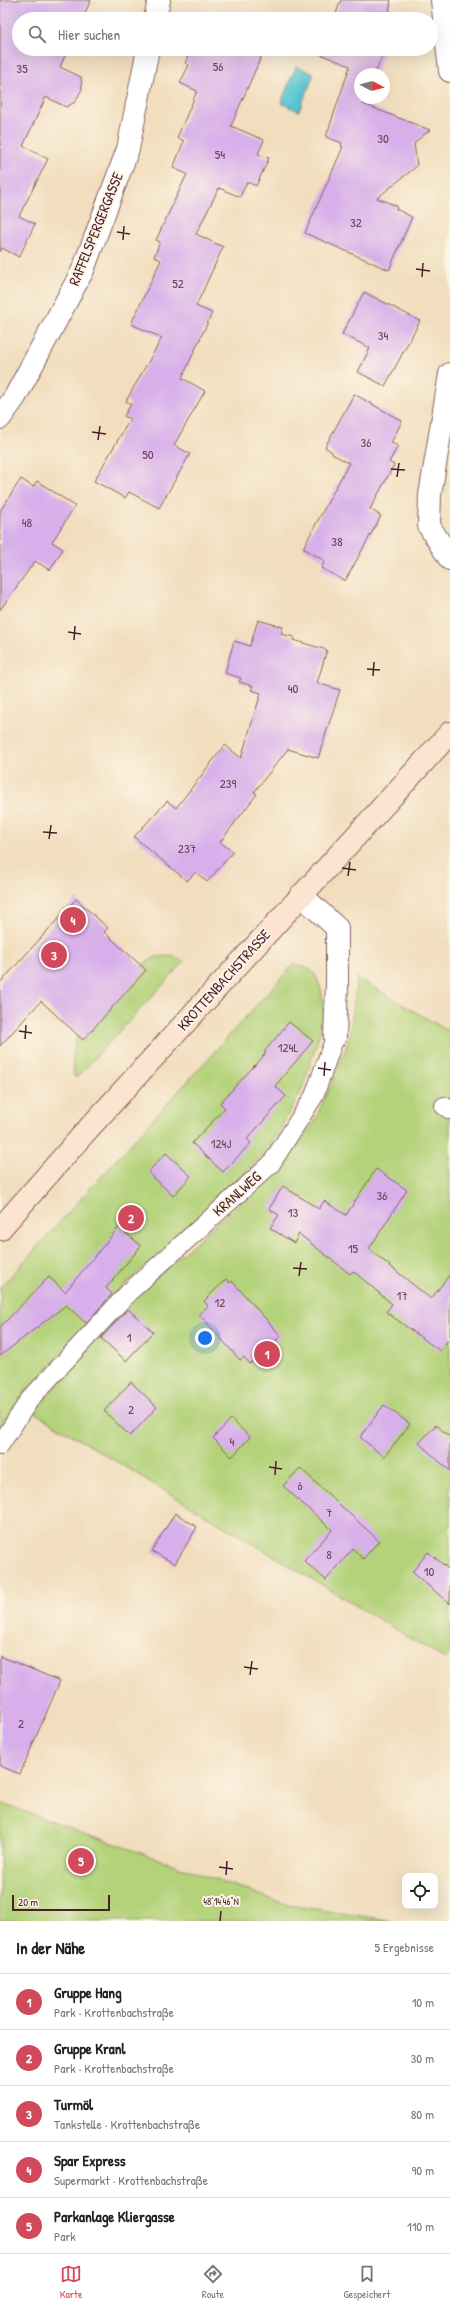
<!DOCTYPE html>
<html lang="de">
<head>
<meta charset="utf-8">
<style>
  body { margin:0; font-family:"Patrick Hand",sans-serif; background:#f2f2f2; color:#222 }
  .controls { position:absolute; right:12px; bottom:12px; display:grid; overflow:hidden; border-radius:8px; box-shadow:0 4px 16px #0002 }
  .controls button { width:36px; height:36px; display:grid; place-items:center; padding:0; border:0; border-bottom:1px solid #e0e0e0; background:#fff; color:#222; font:20px sans-serif }
  .compass { position:absolute; left:354px; top:68px; width:36px; height:36px; border-radius:50%; background:#fff; box-shadow:0 4px 16px #0002; rotate:97deg }
  .scale { position:absolute; left:12px; bottom:10px; width:98px; box-sizing:border-box; padding-left:4px; border:2px solid #4a1f2b; border-top:0; font-size:11px; line-height:14px; white-space:nowrap; color:#4a1f2b; -webkit-text-stroke:3px #fcf5e5; paint-order:stroke }
  .you { position:absolute; left:205px; top:1338px; width:14px; height:14px; margin:-10px; border:3px solid #fff; border-radius:50%; background:#1a73e8; box-shadow:0 0 0 6px #1a73e833 }
  .badge { display:grid; place-items:center; width:26px; height:26px; border-radius:50%; background:#d1495b; color:#fff; font-size:13px; font-weight:700 }
  .pin { position:absolute; translate:-50% -50%; border:2px solid #fff; box-shadow:0 1px 4px #0006 }
  .list { margin:0; padding:0; list-style:none }
  h2 { display:flex; justify-content:space-between; align-items:center; height:52px; margin:0; padding:0 16px; font-size:17px }
  h2 small { font-size:13px; font-weight:400; color:#767676 }
  .list li { display:grid; grid-template-columns:26px 1fr auto; gap:12px; align-items:center; box-sizing:border-box; height:56px; padding:0 16px; border-top:1px solid #e0e0e0 }
  .list b { display:block; font-size:15px; white-space:nowrap }
  .list p { margin:0; font-size:13px; white-space:nowrap; color:#767676 }
  .list em { font-size:13px; font-style:normal; color:#767676 }
  .icon { flex:none; width:22px; height:22px; fill:none; stroke:currentColor; stroke-width:2; stroke-linecap:round; stroke-linejoin:round }
  .map { position:relative; flex:none; width:450px; height:1921px; overflow:hidden }
  .search { position:absolute; background:#fff; box-shadow:0 4px 16px #0002; left:12px; right:12px; top:12px; height:44px; display:flex; align-items:center; gap:10px; box-sizing:border-box; padding:0 14px; border-radius:22px; color:#767676; font-size:15px }
  .sheet { height:332px; background:#fff }
  nav { display:flex; justify-content:space-around; align-items:center; box-sizing:border-box; height:56px; border-top:1px solid #e0e0e0; background:#fff; font-size:11px; color:#767676 }
  nav a { display:grid; justify-items:center; gap:2px }
  nav .on { color:#d1495b }
  .map>svg:first-child { display:block }
  .green { fill:#b3d279; stroke:#7e7852 }
  .water { fill:#57c3d1; stroke:#50717e }
  .building { fill:#d8afea }
  .lines { fill:none; stroke-linecap:round; stroke-linejoin:round }
  .lane-casing { stroke:#84625e; stroke-width:20 }
  .street-casing { stroke:#84625e; stroke-width:24 }
  .secondary-casing { stroke:#84625e; stroke-width:24 }
  .lane { stroke:#fff; stroke-width:18 }
  .street { stroke:#fff; stroke-width:22 }
  .secondary { stroke:#fde4d0; stroke-width:22 }
  .ticks { fill:none; stroke:#4a1f2b; stroke-width:1.5 }
  .labels { text-anchor:middle; stroke-width:4; stroke-linejoin:round; paint-order:stroke }
  .number-label { font-size:13px; fill:#6e435b }
  .street-label { font-size:15px; fill:#4a1f2b; stroke:#fcf5e5 }
  .ticks-label { font-size:10px; text-anchor:middle; fill:#4a1f2b; stroke:#fcf5e5; stroke-width:4; stroke-linejoin:round; paint-order:stroke }
</style>
</head>
<body>
<div class="map">
<svg width="450" height="1921" viewBox="0 0 450 1921">
  <rect width="100%" height="100%" fill="#fcf5e5"/>
  <filter id="ink" filterUnits="userSpaceOnUse"><feTurbulence type="fractalNoise" baseFrequency=".025" numOctaves="2"/><feDisplacementMap in="SourceGraphic" scale="8" xChannelSelector="R" yChannelSelector="G"/><feConvolveMatrix kernelMatrix="1 2 1 2 8 2 1 2 1" color-interpolation-filters="sRGB"/></filter>
  <filter id="wash" filterUnits="userSpaceOnUse"><feTurbulence type="fractalNoise" baseFrequency=".012" numOctaves="4" result="noise"/><feDisplacementMap in="SourceGraphic" scale="16" xChannelSelector="R" yChannelSelector="G"/><feGaussianBlur stdDeviation="0.9" result="paint"/><feColorMatrix in="noise" values="0 0 0 0 0 0 0 0 0 0 0 0 0 0 0 0 0 1.4 0 .05"/><feComposite in="paint" operator="in"/></filter>
  <g filter="url(#wash)">
    <rect width="100%" height="100%" fill="#f1debe"/>
    <!-- green -->
    <path class="green" d="M156,957C165,956 178,955 184,962L76,1078L74,1076L73,1057L76,1038L146,962Z
      M294,964L306,967L315,974L321,989L324,1008L319,1036L301,1092L270,1147L223,1195L114,1295L10,1411L0,1430V1288Z
      M357,978L450,1032V1653L445,1659L32,1411L135,1297L225,1215L278,1170L314,1123L344,1054L351,1028Z
      M0,1803L288,1905L394,1921H0Z"/>
    <!-- water -->
    <path class="water" d="M296,66L314,74L299,111L281,103Z"/>
    <g id="blocks">
      <!-- building -->
      <path class="building" d="M0,0H91L82,19H19V49H68L60,67L81,77L82,89L75,102L66,107L46,97L23,146L48,159L19,216L35,224L19,257L2,248L0,252Z
        M341,0H391L388,19H334Z
        M191,49L264,50L231,126L264,140L258,154L269,158L256,186L247,182L240,197L219,188L196,234L223,247L196,306L212,313L182,378L205,391L174,445L190,454L159,508L129,492L125,498L94,481L130,419L124,416L131,404L126,401L162,338L131,324L161,260L154,257L160,242L156,240L187,174L173,168L184,141L177,138L197,91L180,83L189,65L185,63Z
        M307,49H385L375,74H360V98H365L363,104L430,130L414,143L417,166L377,198L397,206L396,209L412,217L389,270L305,233L343,147L341,146L342,143L326,137L350,66Z
        M364,292L420,321L385,386L358,372L370,348L342,334Z
        M354,394L402,421L391,443L398,446L389,462L394,465L370,509L381,516L345,581L321,568L325,561L303,548L349,463L332,454V452L325,447Z
        M21,479L33,487L37,481L75,506L52,542L63,549L50,570L35,561L0,610V511Z
        M258,620L283,627L281,634L294,637L293,640L327,650L317,683L340,690L318,758L288,749L254,792L257,794L220,842L233,852L207,882L196,872L187,881L134,837L167,801L176,808L225,745L241,758L261,693L251,690L253,686L239,682L241,678L225,673L234,641L250,646Z
        M76,899L108,928L104,932L146,970L83,1040L41,1001L0,1046V983Z
        M289,1022L313,1041L275,1086L286,1096L247,1139L251,1143L223,1172L192,1143L225,1108L220,1103L266,1053L264,1052Z
        M166,1153L191,1176L173,1196L148,1172Z
        M376,1169L407,1190L369,1249L431,1299L450,1274V1338L440,1351L386,1312L392,1304L353,1271L350,1274L299,1234L294,1243L270,1228L279,1215L269,1209L283,1186L319,1209L324,1201L346,1215Z
        M119,1227L141,1246L106,1288L112,1294L86,1323L66,1305L0,1356V1327L49,1277L65,1292Z
        M226,1279L230,1283L232,1281L281,1336L250,1364L244,1357L240,1360L199,1314L208,1306L204,1301Z
        M128,1309L153,1332L126,1361L101,1338Z
        M131,1382L157,1407L130,1436L104,1411Z
        M384,1405L410,1424L384,1457L360,1437Z
        M231,1419L250,1437L232,1457L213,1438Z
        M436,1425L450,1437V1471L419,1443Z
        M300,1468L379,1541L363,1559L353,1549L326,1580L304,1561L332,1530L283,1486Z
        M175,1513L197,1527L175,1564L152,1551Z
        M428,1552L450,1570V1604L412,1572Z
        M0,1656L60,1681L20,1774L0,1766Z"/>
    </g>
  </g>
  <g filter="url(#ink)">
    <use href="#blocks" fill-opacity="0" stroke="#84625e" stroke-width="1"/>
    <g class="lines">
      <!-- lane casing -->
      <g class="lane-casing">
        <path id="lane" d="M444,1106L450,1110
          M0,1445L30,1399L129,1292L271,1164L314,1096L335,1037"/>
      </g>
      <!-- street casing -->
      <g class="street-casing">
        <path id="street" d="M442,0L450,71
          M155,19L159,0
          M450,374L430,495L429,526L450,559
          M0,418L15,397L83,270L128,149L148,49
          M301,895L337,928V985L335,1037"/>
      </g>
      <!-- secondary casing -->
      <g class="secondary-casing">
        <path id="secondary" d="M0,1229L89,1128L450,733"/>
      </g>
      <!-- lane -->
      <use href="#lane" class="lane"/>
      <!-- street -->
      <use href="#street" class="street"/>
      <!-- secondary -->
      <use href="#secondary" class="secondary"/>
    </g>
  </g>
  <!-- ticks -->
  <path class="ticks" d="M117,232L130,234M123,240L124,226M416,269L430,271M422,277L423,263M92,432L106,434M98,440L100,426M391,469L405,470M397,477L399,463M68,632L81,634M74,640L75,626M367,669L380,670M373,676L374,662M43,832L57,833M49,839L51,825M342,868L356,870M348,876L350,862M19,1031L32,1033M25,1039L26,1025M318,1068L331,1070M324,1076L325,1062M293,1268L307,1269M299,1276L301,1262M269,1467L282,1469M275,1475L276,1461M244,1667L258,1669M250,1675L252,1661M219,1867L233,1869M226,1875L227,1861M220,1921L221,1911"/>
  <g class="labels">
    <!-- number labels -->
    <g class="number-label">
      <text x="218" y="71">56</text>
      <text x="22" y="73">35</text>
      <text x="383" y="143">30</text>
      <text x="220" y="159">54</text>
      <text x="356" y="227">32</text>
      <text x="178" y="288">52</text>
      <text x="383" y="340">34</text>
      <text x="366" y="447">36</text>
      <text x="148" y="459">50</text>
      <text x="27" y="527">48</text>
      <text x="337" y="546">38</text>
      <text x="293" y="693">40</text>
      <text x="228" y="788">239</text>
      <text x="187" y="853">237</text>
      <text x="288" y="1052">124L</text>
      <text x="221" y="1148">124J</text>
      <text x="382" y="1200">36</text>
      <text x="293" y="1217">13</text>
      <text x="353" y="1253">15</text>
      <text x="402" y="1300">17</text>
      <text x="220" y="1307">12</text>
      <text x="129" y="1342">1</text>
      <text x="131" y="1414">2</text>
      <text x="232" y="1446">4</text>
      <text x="300" y="1490">6</text>
      <text x="329" y="1517">7</text>
      <text x="329" y="1559">8</text>
      <text x="429" y="1576">10</text>
      <text x="21" y="1728">2</text>
    </g>
    <!-- street labels -->
    <g class="street-label">
      <text transform="translate(96 229) rotate(-68)" y="5">RAFFELSPERGERGASSE</text>
      <text transform="translate(224 980) rotate(-48)" y="5">KROTTENBACHSTRASSE</text>
      <text transform="translate(237 1194) rotate(-42)" y="5">KRANLWEG</text>
    </g>
  </g>
  <g class="ticks-label">
    <text x="221" y="1905">48°14'46"N</text>
  </g>
</svg>
<div class="controls">
<button><svg class="icon" aria-label="locate" viewBox="0 0 24 24"><circle cx="12" cy="12" r="6"/><path d="M12 2v4M12 18v4M2 12h4M18 12h4"/></svg></button>
</div>
<svg class="compass" viewBox="-18 -18 36 36"><path d="M0-13l5 13h-10z" fill="#e53935"/><path d="M0 13l5-13h-10z" fill="#767676"/></svg>
<div class="scale">20 m</div>
<div class="you"></div>
<div class="pin badge" style="left:267px;top:1354px">1</div>
<div class="pin badge" style="left:131px;top:1218px">2</div>
<div class="pin badge" style="left:54px;top:955px">3</div>
<div class="pin badge" style="left:73px;top:920px">4</div>
<div class="pin badge" style="left:81px;top:1861px">5</div>
<div class="search"><svg class="icon" aria-label="search" viewBox="0 0 24 24"><circle cx="10" cy="10" r="6"/><path d="M15 15l6 6"/></svg>Hier suchen</div>
</div>
<section class="sheet">
<h2>In der Nähe<small>5 Ergebnisse</small></h2>
<ul class="list">
<li><span class="badge">1</span><div><b>Gruppe Hang</b><p>Park · Krottenbachstraße</p></div><em>10 m</em></li>
<li><span class="badge">2</span><div><b>Gruppe Kranl</b><p>Park · Krottenbachstraße</p></div><em>30 m</em></li>
<li><span class="badge">3</span><div><b>Turmöl</b><p>Tankstelle · Krottenbachstraße</p></div><em>80 m</em></li>
<li><span class="badge">4</span><div><b>Spar Express</b><p>Supermarkt · Krottenbachstraße</p></div><em>90 m</em></li>
<li><span class="badge">5</span><div><b>Parkanlage Kliergasse</b><p>Park</p></div><em>110 m</em></li>
</ul>
</section>
<nav>
<a class="on"><svg class="icon" aria-label="map" viewBox="0 0 24 24"><path d="M3 6l6-2 6 2 6-2v14l-6 2-6-2-6 2zM9 4v14M15 6v14"/></svg>Karte</a>
<a><svg class="icon" aria-label="directions" viewBox="0 0 24 24"><path d="M12 3l9 9-9 9-9-9zM9 14v-3h6M13 9l2 2-2 2"/></svg>Route</a>
<a><svg class="icon" aria-label="saved" viewBox="0 0 24 24"><path d="M7 4h10v16l-5-4-5 4z"/></svg>Gespeichert</a>
</nav>
</body>
</html>
